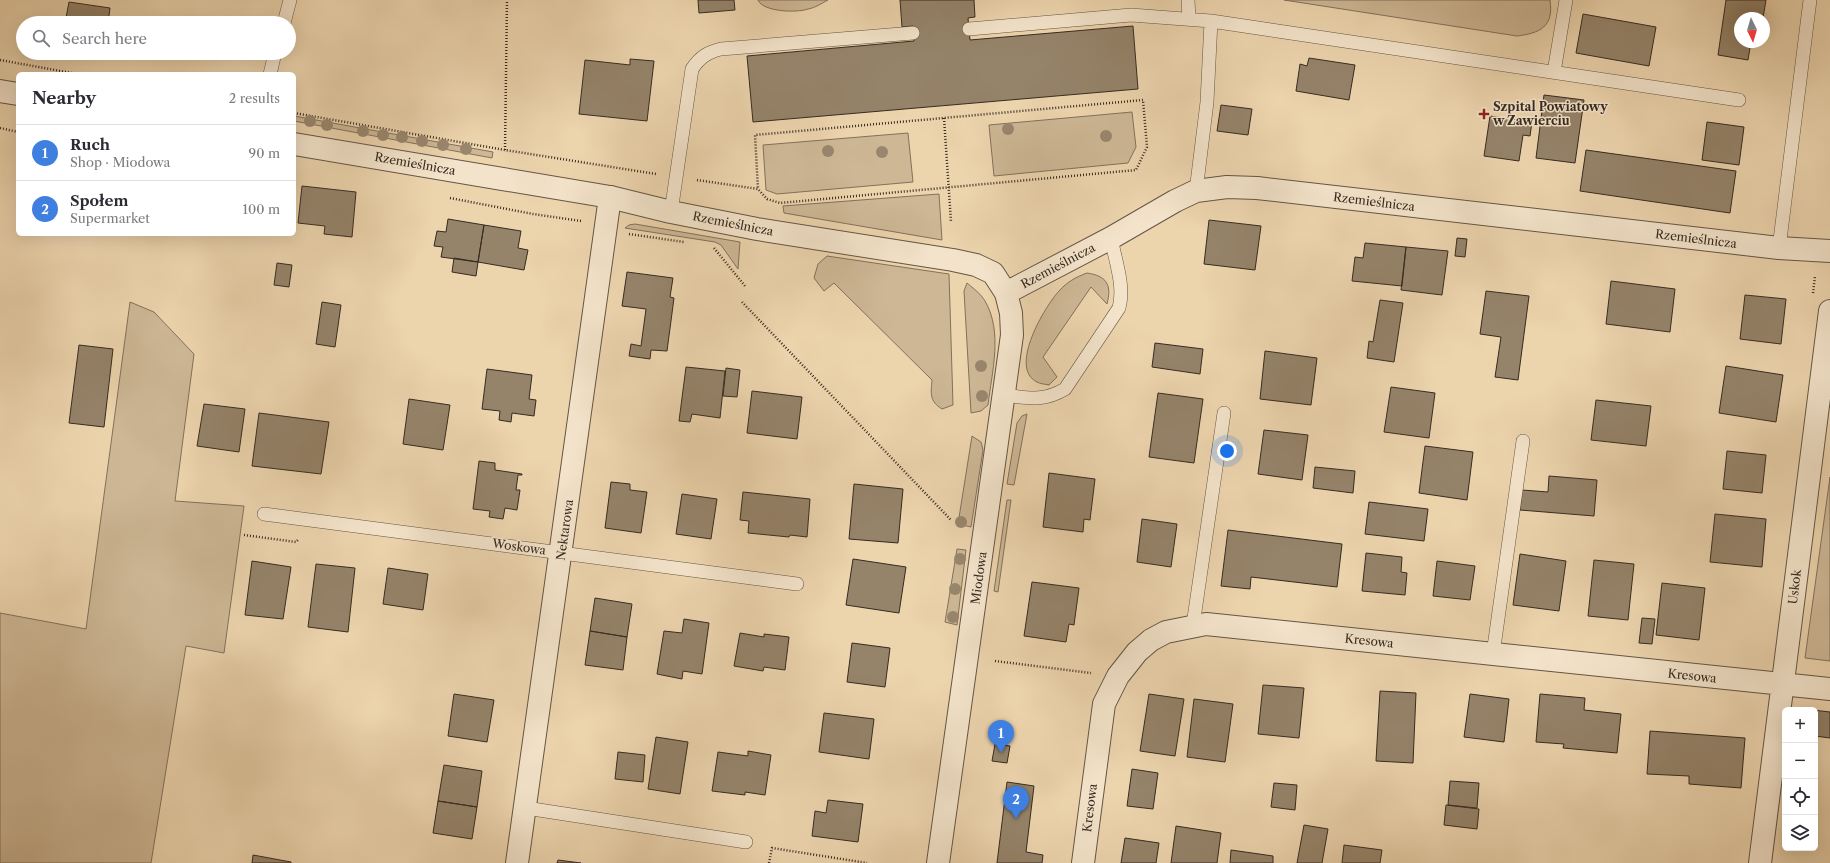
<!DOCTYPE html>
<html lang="en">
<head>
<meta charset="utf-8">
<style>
  body { margin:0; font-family:"Libre Caslon Text",serif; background:#f2f2f3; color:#2b2b33 }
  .controls { position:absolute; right:12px; bottom:12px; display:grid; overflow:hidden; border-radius:6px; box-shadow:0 4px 16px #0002 }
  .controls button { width:36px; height:36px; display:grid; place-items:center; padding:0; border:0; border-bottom:1px solid #e1e1e2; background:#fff; color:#2b2b33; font:20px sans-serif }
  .compass { position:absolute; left:1734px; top:12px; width:36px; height:36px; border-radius:50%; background:#fff; box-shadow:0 4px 16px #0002; rotate:175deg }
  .you { position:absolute; left:1227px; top:451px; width:14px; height:14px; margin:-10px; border:3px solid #fff; border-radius:50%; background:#1a73e8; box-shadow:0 0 0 6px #1a73e833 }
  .badge { display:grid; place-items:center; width:26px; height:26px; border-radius:50%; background:#7c3aed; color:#fff; font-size:13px; font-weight:700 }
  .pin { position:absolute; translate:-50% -33px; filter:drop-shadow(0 1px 2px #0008) }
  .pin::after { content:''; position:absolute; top:21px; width:14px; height:12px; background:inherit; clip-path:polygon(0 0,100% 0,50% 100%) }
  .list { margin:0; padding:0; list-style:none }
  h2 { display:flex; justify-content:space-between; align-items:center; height:52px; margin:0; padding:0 16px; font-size:17px }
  h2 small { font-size:13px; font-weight:400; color:#7c7c81 }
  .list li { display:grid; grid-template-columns:26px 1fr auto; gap:12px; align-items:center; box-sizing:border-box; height:56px; padding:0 16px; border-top:1px solid #e1e1e2 }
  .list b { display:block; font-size:15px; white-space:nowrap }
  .list p { margin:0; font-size:13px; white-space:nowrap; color:#7c7c81 }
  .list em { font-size:13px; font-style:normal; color:#7c7c81 }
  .icon { flex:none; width:22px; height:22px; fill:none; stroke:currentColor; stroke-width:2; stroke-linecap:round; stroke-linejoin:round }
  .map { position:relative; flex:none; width:1830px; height:863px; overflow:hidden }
  .search { position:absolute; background:#fff; box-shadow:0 4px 16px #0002; left:16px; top:16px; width:280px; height:44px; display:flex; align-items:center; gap:10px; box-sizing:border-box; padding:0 14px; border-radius:22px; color:#7c7c81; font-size:15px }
  .panel { position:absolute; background:#fff; box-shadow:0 4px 16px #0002; left:16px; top:72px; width:280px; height:164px; border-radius:6px }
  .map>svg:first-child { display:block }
  .green { fill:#cdb795; stroke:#82715c }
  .building { fill:#95836a; stroke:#362b22 }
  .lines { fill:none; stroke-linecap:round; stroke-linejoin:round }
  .service-casing { stroke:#645545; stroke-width:14 }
  .minor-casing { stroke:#645545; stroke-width:24 }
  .tertiary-casing { stroke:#645545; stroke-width:24 }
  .path { stroke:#362b22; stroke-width:2.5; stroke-dasharray:1 2; stroke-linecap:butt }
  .service { stroke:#f3e3ca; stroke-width:13 }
  .minor { stroke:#f3e3ca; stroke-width:22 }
  .tertiary { stroke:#f3e3ca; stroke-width:22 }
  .tree { fill:#98866d }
  .poi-dot { fill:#8f2418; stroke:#f3e3ca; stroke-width:1.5 }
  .labels { text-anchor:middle; stroke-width:3; stroke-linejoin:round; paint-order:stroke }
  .poi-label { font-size:12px; font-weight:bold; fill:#362b22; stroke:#f3e3ca; text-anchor:start }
  .street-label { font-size:12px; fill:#362b22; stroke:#f3e3ca }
</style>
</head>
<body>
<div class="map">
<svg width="1830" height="863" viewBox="0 0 1830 863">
  <rect width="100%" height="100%" fill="#ecd4ad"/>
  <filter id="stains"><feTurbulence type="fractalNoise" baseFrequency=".005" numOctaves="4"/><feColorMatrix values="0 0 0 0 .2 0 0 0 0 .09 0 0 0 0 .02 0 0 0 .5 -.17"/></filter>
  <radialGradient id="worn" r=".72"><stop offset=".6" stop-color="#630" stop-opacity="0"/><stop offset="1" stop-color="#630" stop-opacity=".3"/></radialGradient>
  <!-- green -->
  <path class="green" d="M758,0H828C822,3 815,8 808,9C797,13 763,12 758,0Z
    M1284,0H1550C1554,27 1540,33 1517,36Z
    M1132,112L1136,147L1128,163L994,176L989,125Z
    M294,116L493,152L492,158L294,121Z
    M908,133L913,182L777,194L766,190L763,145Z
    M939,194L942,240L784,213L783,206Z
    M635,224L740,242L738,269L721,245L715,242L625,228L629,225Z
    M827,256L949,274L953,405L942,409C929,401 931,393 932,380L834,283L824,291L814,278L818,264Z
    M1087,273C1107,276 1112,285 1107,304L1091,287L1043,357L1057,377L1049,385C1045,384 1040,384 1037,382C1008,368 1045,306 1059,291C1067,282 1076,277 1087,273Z
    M967,283C973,288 981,294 985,301C1003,332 992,371 988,405L981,411L971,413L964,291Z
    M130,302L154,312L194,354L175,501L244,506L224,653L186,646L151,863H0V613L86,629Z
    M1027,414L1014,485L1007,484L1017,423L1022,416Z
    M972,436L981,442L983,450L971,527L958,524Z
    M1830,477V661L1805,658Z
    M1007,500H1011L998,592L994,591Z
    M957,549L966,550L957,625L945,622Z"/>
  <!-- building -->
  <path class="building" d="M698,0H734L735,10L699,13Z
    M900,0H974L975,17L968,18L970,40L1133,26L1138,89L753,122L747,56L914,41L913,26L902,27Z
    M1726,0H1766L1763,18H1740V42H1751L1748,60L1718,55Z
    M69,2L110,8L108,23H65Z
    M1583,14L1656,27L1649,66L1576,53Z
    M1309,58L1355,65L1349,100L1296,91L1300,64L1307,66Z
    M630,59L654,61L647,121L579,114L585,60L630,65Z
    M1544,95L1584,100L1575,163L1536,158Z
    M1221,105L1252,109L1248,135L1217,131Z
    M1490,116L1532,122L1530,136L1523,135L1519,161L1484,156Z
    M1707,122L1744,127L1739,165L1702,160Z
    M1586,150L1736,171L1730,213L1580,191Z
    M302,186L356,192L352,237L324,234L325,226L298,223Z
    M448,219L484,225L478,262L441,257L443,247L434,246L437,231L446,232Z
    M1209,220L1261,226L1255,270L1204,264Z
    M484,225L521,231L518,248L528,250L524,270L478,262Z
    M1457,238L1467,239L1465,257L1455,256Z
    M1365,243L1406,247L1402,286L1352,281L1355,257L1363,258Z
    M1406,247L1448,251L1442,295L1401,290Z
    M454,258L478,262L476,276L452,272Z
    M277,263L292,265L289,287L274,285Z
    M627,272L673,278L670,297L674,298L667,351L651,350L650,359L629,356L631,344L641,346L646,309L622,306Z
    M1611,281L1675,289L1670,332L1606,324Z
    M1486,291L1529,296L1518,380L1495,377L1501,337L1480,334Z
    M1745,295L1786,299L1781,344L1740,339Z
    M1380,300L1403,303L1394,362L1367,358L1369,341L1373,342Z
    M322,302L341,305L335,347L316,344Z
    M1155,343L1203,349L1200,374L1152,367Z
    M79,345L113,349L104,427L69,423Z
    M1265,351L1317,358L1311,405L1260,399Z
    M1726,366L1783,375L1776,422L1719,413Z
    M686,367L725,371L720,418L692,414L690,422L679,421Z
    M726,368L740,370L737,397L723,396Z
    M487,369L532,375L529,399L536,400L534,416L512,413L511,422L499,420L500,411L482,409Z
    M1391,387L1435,393L1429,438L1384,432Z
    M752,391L802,397L797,439L747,433Z
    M1158,393L1203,399L1194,463L1149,457Z
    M409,399L450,405L443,450L403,444Z
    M1596,400L1651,406L1646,446L1591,440Z
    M204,404L245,409L239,452L197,446Z
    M259,413L329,422L321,474L252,466Z
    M1264,430L1308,435L1302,480L1258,474Z
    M1425,446L1473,452L1467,500L1419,493Z
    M1727,451L1766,455L1762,493L1723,489Z
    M479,461L495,463V470L522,474V475H518L516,490H520L517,510L505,508L503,519L489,517L490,511L473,509Z
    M1315,467L1355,471L1353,493L1313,488Z
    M1049,473L1095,479L1090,520L1084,519L1083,532L1043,527Z
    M1549,476L1597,480L1594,516L1520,510L1522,490L1548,492Z
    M611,482L630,484V490L647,492L641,533L605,528Z
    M854,484L903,489L898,543L849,539Z
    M743,492L810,499L807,537L790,535L789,537L748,533L749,521L740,520Z
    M682,494L717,499L711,539L676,534Z
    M1369,502L1428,509L1424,541L1365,534Z
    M1715,514L1766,519L1762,567L1710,562Z
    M1142,519L1177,524L1171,567L1137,562Z
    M1228,530L1342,544L1337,587L1251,577L1250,589L1221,586Z
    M1366,553L1402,557L1401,572L1407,573L1405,595L1362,591Z
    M1520,554L1566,561L1559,611L1513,605Z
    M853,559L906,567L899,613L846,605Z
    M1594,560L1634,564L1628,620L1588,616Z
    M252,561L291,567L283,619L245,615Z
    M1437,561L1475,566L1470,600L1433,596Z
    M316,564L355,568L348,632L308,627Z
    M388,568L428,574L423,610L383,604Z
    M1032,582L1079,588L1074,625L1069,624L1066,642L1024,636Z
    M1662,583L1705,588L1699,640L1656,635Z
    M595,598L632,604L627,637L590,631Z
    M1642,618L1655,619L1652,644L1639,643Z
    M684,619L709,623L702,674L683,671L682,679L657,674L664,631L682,633Z
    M590,631L627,637L623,670L585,665Z
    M740,633L764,637V634L789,637L785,670L764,667L763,671L734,666Z
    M852,643L890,648L885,687L847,682Z
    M1263,685L1304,688L1299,738L1258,734Z
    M1380,691L1416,693L1413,763L1376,761Z
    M454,694L494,700L487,742L448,736Z
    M1149,694L1184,699L1175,756L1140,751Z
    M1470,694L1509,699L1504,742L1464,737Z
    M1540,694L1585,698L1584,710L1621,714L1617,753L1563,748L1564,744L1536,742Z
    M1194,699L1233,704L1225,762L1187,757Z
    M1813,710L1830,712V738L1815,736V710Z
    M824,713L874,719L869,759L819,752Z
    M1650,731L1745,738L1741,788L1689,784V776L1647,774Z
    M656,737L688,742L680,794L648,789Z
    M995,744L1010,746L1007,763L992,761Z
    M748,751L771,755L765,795L745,792V795L712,791L718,752L748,756Z
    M618,752L645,755L643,782L615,779Z
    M444,765L482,771L477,807L438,801Z
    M1132,769L1158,773L1153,809L1127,806Z
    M1450,781L1479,783L1477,808L1448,805Z
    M1007,782L1034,786L1026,852L1043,855L1042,863H997Z
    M1274,783L1297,785L1295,810L1271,807Z
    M828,800L863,804L858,842L812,836L815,811L826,813Z
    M438,801L477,807L472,839L433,833Z
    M1446,805L1479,809L1477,829L1444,825Z
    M1304,825L1328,829L1322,863H1297Z
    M1176,826L1221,833L1217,863H1171Z
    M1125,838L1159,843L1156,863H1121Z
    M1344,845L1382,850L1380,863H1342Z
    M1231,850L1273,856V863H1230Z
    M253,855L291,862V863H252Z
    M558,860L581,863H557Z"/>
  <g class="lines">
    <!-- service casing -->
    <g class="service-casing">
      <path id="service" d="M1188,0L1189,19
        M284,23L290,0
        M969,29L1131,15L1211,21L1739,100
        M1554,72L1566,0
        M270,74L275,53
        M1196,191L1207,102L1211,21
        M671,212L692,69C700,57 708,52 721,49L913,33
        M1779,248L1810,0
        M1005,395C1029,398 1043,402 1065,389L1119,308C1125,286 1115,260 1111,238
        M264,514L797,584
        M1193,625L1224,413
        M1493,654L1523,441
        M526,808L746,842"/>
    </g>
    <!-- minor casing -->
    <g class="minor-casing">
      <path id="minor" d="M1006,293L1111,238L1175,201L1196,191L1227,187L1257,188L1779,248L1830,251
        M517,863L610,197
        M1083,863L1104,704L1118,676L1137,652L1151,640L1166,632L1206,624L1830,689
        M1760,863L1830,311"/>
    </g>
    <!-- tertiary casing -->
    <g class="tertiary-casing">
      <path id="tertiary" d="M0,91L18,94
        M294,144L610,197L671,212L757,229L953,260L976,265L993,273L1006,293L1011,313L1012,335L938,863"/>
    </g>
    <!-- path -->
    <path class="path" d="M0,60L77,74
      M294,113L505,150L656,174
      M944,118L951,222
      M0,128L18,132
      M505,150L507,0
      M697,180L758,189L767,199L780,203L1136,170L1147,147L1143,100L755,135L758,189
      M450,198L533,214L581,221
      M629,234L684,242
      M714,248L745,286
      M1813,293L1815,276
      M742,302L951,520
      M244,535L296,542L298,540
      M995,661L1091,673
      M769,863L772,848L867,863"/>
    <!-- service -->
    <use href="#service" class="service"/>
    <!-- minor -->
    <use href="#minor" class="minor"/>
    <!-- tertiary -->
    <use href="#tertiary" class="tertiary"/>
  </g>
  <!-- trees -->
  <g class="tree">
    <circle cx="310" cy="121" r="6"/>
    <circle cx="327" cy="125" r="6"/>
    <circle cx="1008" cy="129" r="6"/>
    <circle cx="363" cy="131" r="6"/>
    <circle cx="383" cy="135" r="6"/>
    <circle cx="1106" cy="136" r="6"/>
    <circle cx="402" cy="137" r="6"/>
    <circle cx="422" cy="141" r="6"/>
    <circle cx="443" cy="145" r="6"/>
    <circle cx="466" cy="149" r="6"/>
    <circle cx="828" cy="151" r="6"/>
    <circle cx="882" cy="152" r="6"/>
    <circle cx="981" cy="366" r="6"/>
    <circle cx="982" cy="396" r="6"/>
    <circle cx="961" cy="522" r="6"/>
    <circle cx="960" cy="559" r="6"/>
    <circle cx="955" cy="589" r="6"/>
    <circle cx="953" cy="617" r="6"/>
  </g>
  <!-- markers -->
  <path class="poi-dot" d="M1482 108h4v4h4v4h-4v4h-4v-4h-4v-4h4z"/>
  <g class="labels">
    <!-- poi labels -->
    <g class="poi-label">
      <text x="1493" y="111">Szpital Powiatowy<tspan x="1493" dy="14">w Zawierciu</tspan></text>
    </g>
    <!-- street labels -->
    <g class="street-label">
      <text transform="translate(415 164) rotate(10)" y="4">Rzemieślnicza</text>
      <text transform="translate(1374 202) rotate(7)" y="4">Rzemieślnicza</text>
      <text transform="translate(733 224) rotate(11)" y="4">Rzemieślnicza</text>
      <text transform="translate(1696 239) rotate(7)" y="4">Rzemieślnicza</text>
      <text transform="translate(1058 266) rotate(-28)" y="4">Rzemieślnicza</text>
      <text transform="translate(565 530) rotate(-82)" y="4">Nektarowa</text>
      <text transform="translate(519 547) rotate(8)" y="4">Woskowa</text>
      <text transform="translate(979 578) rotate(-82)" y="4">Miodowa</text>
      <text transform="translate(1795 587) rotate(-83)" y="4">Uskok</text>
      <text transform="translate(1369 641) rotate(6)" y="4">Kresowa</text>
      <text transform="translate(1692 676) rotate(6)" y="4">Kresowa</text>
      <text transform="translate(1090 808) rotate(-83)" y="4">Kresowa</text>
    </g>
  </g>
  <rect width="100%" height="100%" filter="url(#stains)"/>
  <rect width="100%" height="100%" fill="url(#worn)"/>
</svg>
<div class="controls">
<button>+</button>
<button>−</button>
<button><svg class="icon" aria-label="locate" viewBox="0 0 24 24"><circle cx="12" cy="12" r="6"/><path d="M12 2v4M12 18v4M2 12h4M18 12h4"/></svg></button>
<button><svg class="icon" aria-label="layers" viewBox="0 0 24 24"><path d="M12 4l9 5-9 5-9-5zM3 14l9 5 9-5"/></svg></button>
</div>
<svg class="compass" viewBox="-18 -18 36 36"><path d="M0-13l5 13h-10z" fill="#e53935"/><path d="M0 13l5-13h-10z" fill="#7c7c81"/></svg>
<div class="you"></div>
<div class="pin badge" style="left:1001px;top:753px;background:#3f7fe0">1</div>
<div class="pin badge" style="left:1016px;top:819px;background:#3f7fe0">2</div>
<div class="search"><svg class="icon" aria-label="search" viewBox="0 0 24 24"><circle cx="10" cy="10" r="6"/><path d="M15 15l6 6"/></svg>Search here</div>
<section class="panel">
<h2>Nearby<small>2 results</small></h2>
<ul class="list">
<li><span class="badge" style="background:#3f7fe0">1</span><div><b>Ruch</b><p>Shop · Miodowa</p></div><em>90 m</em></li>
<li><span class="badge" style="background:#3f7fe0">2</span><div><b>Społem</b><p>Supermarket</p></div><em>100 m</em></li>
</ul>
</section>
</div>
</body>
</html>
